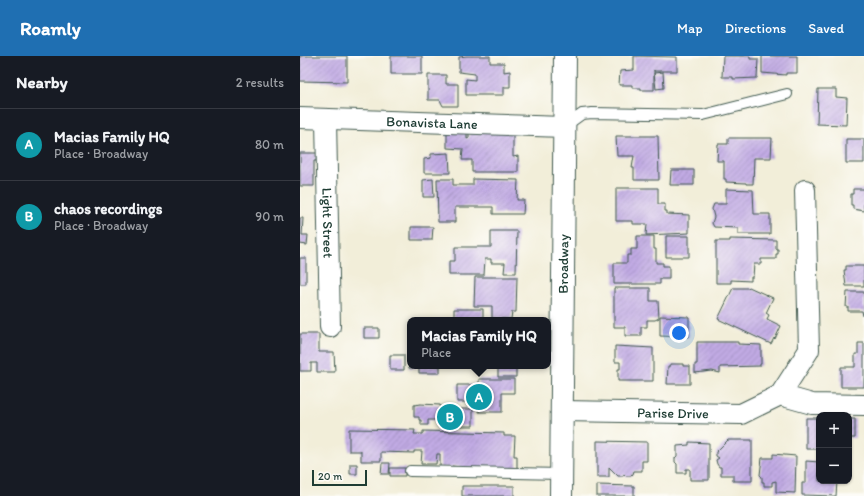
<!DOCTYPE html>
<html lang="en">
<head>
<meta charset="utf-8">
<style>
  body { margin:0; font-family:Itim,sans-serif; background:#20242c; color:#f1f3f6 }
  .controls { position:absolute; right:12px; bottom:12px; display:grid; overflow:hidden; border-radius:8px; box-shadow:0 1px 3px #0004 }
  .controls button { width:36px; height:36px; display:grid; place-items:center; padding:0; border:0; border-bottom:1px solid #363941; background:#171b24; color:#f1f3f6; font:20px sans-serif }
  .scale { position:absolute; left:12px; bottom:10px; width:55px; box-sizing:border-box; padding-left:4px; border:2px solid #1f3d34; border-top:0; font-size:11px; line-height:14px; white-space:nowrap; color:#1f3d34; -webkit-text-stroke:3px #fdfcf7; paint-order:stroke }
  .you { position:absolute; left:379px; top:277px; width:14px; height:14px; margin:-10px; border:3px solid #fff; border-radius:50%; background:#1a73e8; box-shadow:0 0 0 6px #1a73e833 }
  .badge { display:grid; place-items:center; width:26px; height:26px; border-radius:50%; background:#1f6fb2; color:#fff; font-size:13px; font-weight:700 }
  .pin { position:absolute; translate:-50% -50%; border:2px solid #fff; box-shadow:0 1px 4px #0006 }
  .popup { position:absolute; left:107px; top:261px; width:144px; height:52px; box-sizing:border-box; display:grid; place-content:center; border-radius:8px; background:#171b24; filter:drop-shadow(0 1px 3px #0005); font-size:13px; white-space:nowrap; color:#9ea1a6 }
  .popup b { font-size:15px; color:#f1f3f6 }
  .popup::after { content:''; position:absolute; left:50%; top:100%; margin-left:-8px; border:8px solid transparent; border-top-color:#171b24 }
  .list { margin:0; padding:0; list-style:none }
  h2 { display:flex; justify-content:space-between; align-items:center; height:52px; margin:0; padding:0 16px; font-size:17px }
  h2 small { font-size:13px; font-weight:400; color:#9ea1a6 }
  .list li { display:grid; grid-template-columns:26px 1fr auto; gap:12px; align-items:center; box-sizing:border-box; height:72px; padding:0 16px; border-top:1px solid #363941 }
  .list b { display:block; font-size:15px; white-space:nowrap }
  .list p { margin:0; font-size:13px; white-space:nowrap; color:#9ea1a6 }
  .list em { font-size:13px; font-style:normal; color:#9ea1a6 }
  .map { position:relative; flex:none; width:564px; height:440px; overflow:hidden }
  header { display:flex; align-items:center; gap:24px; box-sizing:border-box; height:56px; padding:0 20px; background:#1f6fb2; color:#fff }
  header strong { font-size:19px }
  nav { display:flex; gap:22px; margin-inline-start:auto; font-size:14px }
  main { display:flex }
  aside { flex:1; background:#171b24 }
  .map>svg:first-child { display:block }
  .building { fill:url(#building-hatch) }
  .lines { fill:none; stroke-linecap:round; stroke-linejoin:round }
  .service-casing { stroke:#3f584d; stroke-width:12 }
  .minor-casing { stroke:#3f584d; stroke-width:22 }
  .tertiary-casing { stroke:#3f584d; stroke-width:24 }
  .service { stroke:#fff; stroke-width:10 }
  .minor { stroke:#fff; stroke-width:20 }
  .tertiary { stroke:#fff; stroke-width:22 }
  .labels { text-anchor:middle; stroke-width:3; stroke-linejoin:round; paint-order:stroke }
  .street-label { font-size:14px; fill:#1f3d34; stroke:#fdfcf7 }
</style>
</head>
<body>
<header>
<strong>Roamly</strong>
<nav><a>Map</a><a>Directions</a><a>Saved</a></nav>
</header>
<main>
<aside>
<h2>Nearby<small>2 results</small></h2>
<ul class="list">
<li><span class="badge" style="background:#0f9aa8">A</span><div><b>Macias Family HQ</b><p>Place · Broadway</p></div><em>80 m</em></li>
<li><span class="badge" style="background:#0f9aa8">B</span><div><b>chaos recordings</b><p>Place · Broadway</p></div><em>90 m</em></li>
</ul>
</aside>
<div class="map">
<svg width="564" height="440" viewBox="0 0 564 440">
  <defs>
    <pattern id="building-hatch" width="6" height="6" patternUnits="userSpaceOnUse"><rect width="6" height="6" fill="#c1aae4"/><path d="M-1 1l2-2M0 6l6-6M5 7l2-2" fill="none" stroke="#9c8cba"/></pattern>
  </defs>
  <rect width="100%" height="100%" fill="#fdfcf7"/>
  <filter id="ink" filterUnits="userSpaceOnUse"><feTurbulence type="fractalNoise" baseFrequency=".025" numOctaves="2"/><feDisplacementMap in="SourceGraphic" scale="8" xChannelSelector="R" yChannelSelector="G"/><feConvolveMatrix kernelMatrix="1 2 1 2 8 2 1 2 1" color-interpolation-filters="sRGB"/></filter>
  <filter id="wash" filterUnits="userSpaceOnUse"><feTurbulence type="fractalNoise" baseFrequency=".012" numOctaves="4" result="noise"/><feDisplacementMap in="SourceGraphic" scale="16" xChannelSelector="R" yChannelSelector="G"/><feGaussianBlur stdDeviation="0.9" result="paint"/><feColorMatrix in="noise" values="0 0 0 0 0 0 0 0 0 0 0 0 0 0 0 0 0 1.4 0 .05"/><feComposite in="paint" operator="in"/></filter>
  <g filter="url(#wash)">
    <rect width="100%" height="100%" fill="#f2eed9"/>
    <g id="blocks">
      <!-- building -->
      <path class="building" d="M0,0H47V26L0,25Z
        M91,0H122V18H91Z
        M166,0H190V7H204V16L210,15V31H204V39H166V23L175,24V18L159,16V1Z
        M334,0L377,1V15H354V14V34H341V32H332V29H319L320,15L334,14Z
        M423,0H450V3H458L457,22L433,23V21H422Z
        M462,0H497V17H486V19L462,17Z
        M363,16L364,32L356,33L354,17Z
        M128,19H146V28H158V50H143L140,44H128Z
        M518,33H536V41L547,42L546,69L517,68Z
        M169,71L213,73V101L218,100V116H172V104H162L163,93L147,92V73H167V83L169,82Z
        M316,80H358L359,124H334V112H332L334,100H317Z
        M428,82H472L471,102H454L453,128H446V127L426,126V123H424V105H417L418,88H428Z
        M546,83H564V107H546Z
        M0,97H17L16,105H14V130H0Z
        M149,97L150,117H124V103L131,102V98Z
        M371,114H394V129H370Z
        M133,123L134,141H123V124Z
        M137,123H153V129H173V123L218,124L217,144H224L223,158H193V151H155V166H138Z
        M316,132H358V148H365V155H367V158L389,159V177L346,179L347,168H333V165H316Z
        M426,133L453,134L454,158H470V178H438V172L414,171L412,167L414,161L412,153L414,148H426Z
        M553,133H564V155L553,153V149H551V138H553Z
        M0,162H3L2,179H8L7,189L0,188Z
        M111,171H133L132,184H111Z
        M191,175H217L216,217H204L205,207H191V203H185L184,219H149V205H155V191H191Z
        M337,180H354V193H356V207H363V210H369V223H360V228H314V207H327V199H331V193H337Z
        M366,180H389V201H366Z
        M430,183L476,184V193H478V198H476V203H461V208H454L453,221H451V225L431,224V227H416V185H430Z
        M0,202H6V228H0Z
        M546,210H564V230H546L544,214H546Z
        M175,221H217L216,256H212L211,263L192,262V250H174Z
        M449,231L473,242L466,257L469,259L467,263L481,270L475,283L474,282L471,288L418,263L433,232H448Z
        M314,232H350V245H358L359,262L355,264H347V271H341V280H325V271H314Z
        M547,236H564V260H563L562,255H548V251H546Z
        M154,253H183V264H154Z
        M360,260L389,261V281L360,280Z
        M64,272H79V282H64Z
        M0,278H19V296H34L35,316H17V307H11V315H0Z
        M397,286H438V288L461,289V308H460V310L420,311V317L412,315L395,317V308H397Z
        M558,287H564V331H541V311H555V298H558Z
        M315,290L353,292V325H318V313H320V306H315Z
        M90,299H104V314H90Z
        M370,308H383V310H390V328H367L368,310H370Z
        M109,310H116V312H109Z
        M119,310H140V317H119Z
        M198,310H216V321H198Z
        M179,323H214V337H202V356H179V349H167L168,346H157V329H179Z
        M120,348L140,349V364H128V369H121V364H119V361H114V349Z
        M145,353H173V370H145Z
        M506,362H519V393H506Z
        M549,363H555V382H549Z
        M49,373L115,374L114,378H123V375L204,377V380H215L214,400H217V414L160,412V411L152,410V412H140V398H137L136,408H121L122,395H114V397L81,396V405H61V395H49Z
        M428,384H452V425H433V419H421V411H419L417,408L416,404L419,402L416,400V396Z
        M297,385L347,386V405H342V415H334L333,418L331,420H326L324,418L323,420H318L309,411V421H297Z
        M389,386L409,387V424H390V413H386V417H377V408L375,406V402L377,400V390L389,389Z
        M473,398L496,400L495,437L476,436V425L472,426V430H464V426H462V421L460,419L462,402H473Z
        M506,405L519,406V425H537L536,440L502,439V427H506Z
        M82,407H90L89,418H81Z
        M50,408H57V418H50Z
        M90,412H105V420H90Z
        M297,429L334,430V440H297Z
        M162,430H214V440H162Z"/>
    </g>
  </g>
  <g filter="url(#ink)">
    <use href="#blocks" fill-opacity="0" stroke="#3f584d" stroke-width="1"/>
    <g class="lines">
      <!-- service casing -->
      <g class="service-casing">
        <path id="service" d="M264,71L282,58L292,57L403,59L487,38
          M110,415L261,418"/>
      </g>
      <!-- minor casing -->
      <g class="minor-casing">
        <g id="minor">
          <path id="s1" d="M0,62L264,71"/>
          <path id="s2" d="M26,63L30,271"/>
          <path d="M480,339L509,294L505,134"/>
          <path id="s3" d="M262,355L441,358L480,339L512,348L564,349"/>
        </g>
      </g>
      <!-- tertiary casing -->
      <g class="tertiary-casing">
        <g id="tertiary">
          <path id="s4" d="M261,440L265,0"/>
        </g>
      </g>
      <!-- service -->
      <use href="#service" class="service"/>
      <!-- minor -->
      <use href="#minor" class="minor"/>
      <!-- tertiary -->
      <use href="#tertiary" class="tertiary"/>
    </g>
  </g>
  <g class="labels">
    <!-- street labels -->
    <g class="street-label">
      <text dy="5" stroke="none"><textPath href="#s1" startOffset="132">Bonavista Lane</textPath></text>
      <text dy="5" stroke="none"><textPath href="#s2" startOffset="104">Light Street</textPath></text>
      <text dy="5" stroke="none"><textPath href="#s4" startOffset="232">Broadway</textPath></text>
      <text dy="5" stroke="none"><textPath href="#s3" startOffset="111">Parise Drive</textPath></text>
    </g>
  </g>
</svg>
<div class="controls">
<button>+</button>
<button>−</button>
</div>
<div class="scale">20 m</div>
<div class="you"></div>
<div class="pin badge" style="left:179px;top:341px;background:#0f9aa8">A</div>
<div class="popup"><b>Macias Family HQ</b>Place</div>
<div class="pin badge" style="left:150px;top:361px;background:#0f9aa8">B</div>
</div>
</main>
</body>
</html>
